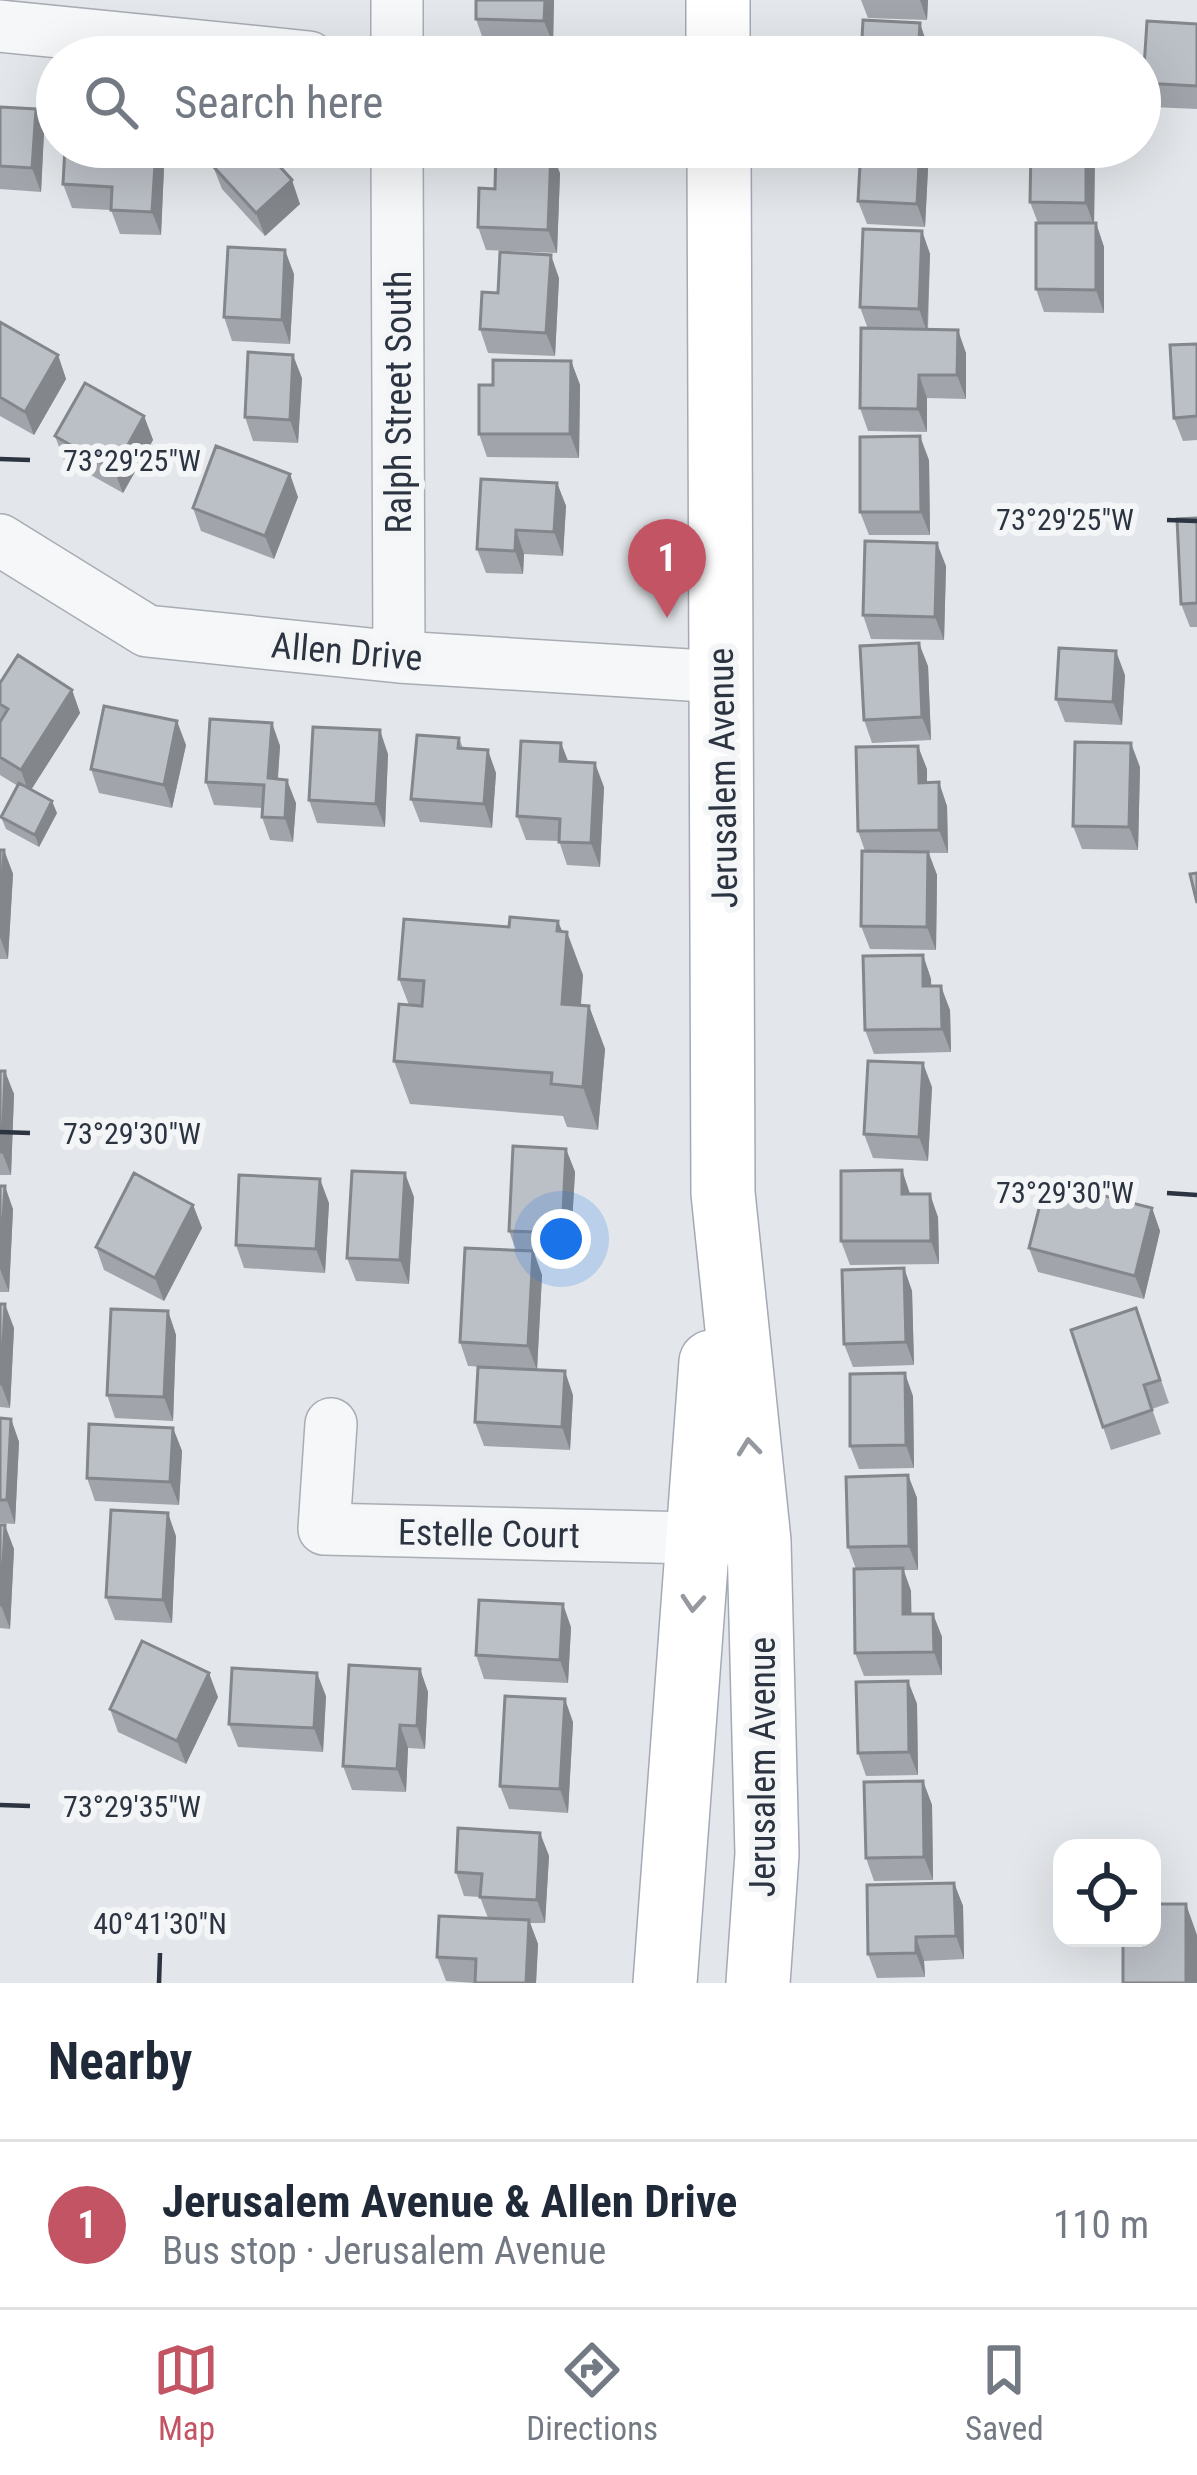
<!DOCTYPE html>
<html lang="en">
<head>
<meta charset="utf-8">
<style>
  body { margin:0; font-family:"Roboto Condensed",sans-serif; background:#f6f6f7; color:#1f2937 }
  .controls { position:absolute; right:36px; bottom:36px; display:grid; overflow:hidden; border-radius:24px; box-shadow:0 12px 48px #0002 }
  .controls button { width:108px; height:108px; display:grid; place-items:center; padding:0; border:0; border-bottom:3px solid #e0e1e3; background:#fff; color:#1f2937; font:60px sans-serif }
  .you { position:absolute; left:561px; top:1239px; width:42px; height:42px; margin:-30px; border:9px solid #fff; border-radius:50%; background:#1a73e8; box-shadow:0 0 0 18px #1a73e833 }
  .badge { display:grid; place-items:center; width:78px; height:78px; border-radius:50%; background:#c35464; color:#fff; font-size:39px; font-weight:700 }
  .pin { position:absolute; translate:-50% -99px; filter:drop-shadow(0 3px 6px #0008) }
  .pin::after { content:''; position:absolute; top:63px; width:42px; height:36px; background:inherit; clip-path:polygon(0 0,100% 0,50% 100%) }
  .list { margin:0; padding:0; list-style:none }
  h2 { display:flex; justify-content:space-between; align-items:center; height:156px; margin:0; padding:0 48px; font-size:51px }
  h2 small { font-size:39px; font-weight:400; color:#747a83 }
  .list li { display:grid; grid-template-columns:78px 1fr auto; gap:36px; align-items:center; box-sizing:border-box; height:168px; padding:0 48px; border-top:3px solid #e0e1e3 }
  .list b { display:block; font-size:45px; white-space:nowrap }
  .list p { margin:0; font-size:39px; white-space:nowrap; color:#747a83 }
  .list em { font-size:39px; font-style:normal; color:#747a83 }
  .icon { flex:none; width:66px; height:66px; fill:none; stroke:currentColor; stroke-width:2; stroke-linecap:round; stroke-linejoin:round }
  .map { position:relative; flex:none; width:1197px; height:1983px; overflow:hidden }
  .search { position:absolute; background:#fff; box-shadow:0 12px 48px #0002; left:36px; right:36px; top:36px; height:132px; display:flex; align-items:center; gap:30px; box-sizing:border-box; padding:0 42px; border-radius:66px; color:#747a83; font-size:45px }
  .sheet { height:324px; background:#fff }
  nav { display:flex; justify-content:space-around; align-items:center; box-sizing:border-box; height:168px; border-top:3px solid #e0e1e3; background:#fff; font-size:33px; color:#747a83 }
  nav a { display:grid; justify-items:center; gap:6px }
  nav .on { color:#c35464 }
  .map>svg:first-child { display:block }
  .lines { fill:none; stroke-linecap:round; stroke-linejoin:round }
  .minor-casing { stroke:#a8adb4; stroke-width:54 }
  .major-casing { stroke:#a4aab5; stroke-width:66 }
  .minor { stroke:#f6f7f9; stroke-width:51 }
  .major { stroke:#fff; stroke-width:63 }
  .wall { fill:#a1a4aa }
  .shaded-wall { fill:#83868b }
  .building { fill:#bbbfc6; stroke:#83868b; stroke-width:3 }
  .oneway { stroke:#969aa0 }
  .ticks { fill:none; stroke:#2c3441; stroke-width:4.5 }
  .labels { text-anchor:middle; stroke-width:12; stroke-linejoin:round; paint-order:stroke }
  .street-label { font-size:36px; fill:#2c3441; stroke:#f3f5f7 }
  .ticks-label { font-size:30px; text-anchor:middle; fill:#2c3441; stroke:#f3f5f7; stroke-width:12; stroke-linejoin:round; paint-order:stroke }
</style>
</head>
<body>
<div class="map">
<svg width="1197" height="1983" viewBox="0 0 1197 1983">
  <rect width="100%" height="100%" fill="#e3e6ea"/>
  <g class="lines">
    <!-- minor casing -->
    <g class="minor-casing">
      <path id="minor" d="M397,0V57
        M0,26L309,57
        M397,147L399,657
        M0,540L147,631L399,657L721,677
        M331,1424L324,1529L734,1539"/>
    </g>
    <!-- major casing -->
    <g class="major-casing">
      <path id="major" d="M718,0V57
        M719,147L723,1193L759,1541L767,1854L758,1983
        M665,1983L711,1362"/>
    </g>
    <!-- minor -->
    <use href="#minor" class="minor"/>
    <!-- major -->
    <use href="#major" class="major"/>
  </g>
  <!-- wall -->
  <path class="wall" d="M554,0L553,44L584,46L588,57H481L484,42L476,19Z
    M861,0H928L927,20L868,18Z
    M1197,24V109L1152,107L1143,83Z
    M0,107L44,132L41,192L0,189Z
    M65,147H157L164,167L161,235L120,234L111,210L72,208L63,184Z
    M496,147H625L624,152Z
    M1031,147H1093L1095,153L1094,223H1096L1104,247V313L1044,312L1036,289L1038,223L1030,202Z
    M929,149L925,227L867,224L858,201Z
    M213,166L300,204L265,236L222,189Z
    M560,173L557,253L486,250L478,227L495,189Z
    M922,231L930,254L928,330L966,353V399L927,398V432L868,431L860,408L868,329L860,307Z
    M294,274L290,344L232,341L224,317Z
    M559,278L555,356L488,353L480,329L498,293Z
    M0,322L58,355L66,379L34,435L0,416Z
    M1197,344V440L1183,441L1174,418Z
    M571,361L580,385L579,458L487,457L479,434L493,385Z
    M302,378L298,443L253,441L245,417Z
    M144,416L153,440L123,493L64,460L55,436Z
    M929,460L930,535H869L860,512Z
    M557,483L566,506L563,556L524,554L523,574L486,573L477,549Z
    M298,497L274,559L201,531L193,508Z
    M1197,518V627H1190L1181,604Z
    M946,566L944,640L871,639L863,615Z
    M928,666L931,740L872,743L864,720Z
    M1125,675L1122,725L1065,722L1056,699Z
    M0,683L72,690L80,713L31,790L57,813L39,847L6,829L1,817L18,786L0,775Z
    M272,723L280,746L278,779L296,803L293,842L270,840L262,817V808L214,805L206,782Z
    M459,738L463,748L496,773L492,828L420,822L411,799Z
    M561,743L568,762L604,787L600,867L567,865L559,841L526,840L517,816Z
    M186,745L172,808L99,793L91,769Z
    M388,754L385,827L317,823L309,800Z
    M1140,767L1138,850L1082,849L1073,826Z
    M927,769V782L947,806L948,853H929L937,875L936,950L870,949L861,926L865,851L858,831Z
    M0,850H4L13,874L8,959H0Z
    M562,932L583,975L581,1006H589L605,1049L598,1130L567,1127L563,1116L410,1104L394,1061L409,1005L399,979Z
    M923,955L931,979V986L950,1010L951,1052L874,1054L865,1030Z
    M0,1071L14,1094L11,1175H0Z
    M932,1087L928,1161L873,1158L864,1134Z
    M566,1149L575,1172L570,1257L535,1255L542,1275L537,1370L468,1366L460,1342L516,1250L509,1231Z
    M902,1170L910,1194L938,1217L939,1264L850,1265L841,1241Z
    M0,1186L13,1209L9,1292H0Z
    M414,1197L409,1284L356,1281L347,1258Z
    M329,1203L325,1273L244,1268L236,1245Z
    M193,1205L202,1228L164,1301L104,1270L96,1247Z
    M1152,1208L1160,1231L1144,1299L1038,1272L1029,1248Z
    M904,1268L912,1291L914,1365L853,1367L844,1344Z
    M0,1304L14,1328L10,1408L0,1407Z
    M1136,1308L1169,1403L1152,1409L1161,1434L1111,1450L1103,1427Z
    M168,1311L176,1335L173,1421L115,1418L107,1395Z
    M573,1395L570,1450L484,1446L475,1422Z
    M913,1396L914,1468L859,1469L850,1446Z
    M0,1418L11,1419L19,1442L15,1524L0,1523Z
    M173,1428L182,1451L179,1505L95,1501L87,1478Z
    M908,1475L917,1498L918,1570H903L911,1591V1614H933L942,1637V1675L864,1676L855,1653L856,1569L848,1547Z
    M0,1525L14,1549L10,1629L0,1628Z
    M176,1536L172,1623L115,1620L106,1597Z
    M571,1627L568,1683L484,1679L476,1655Z
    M420,1669L428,1692L425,1749L408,1748L406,1792L352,1790L343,1766Z
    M908,1681L917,1704L918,1775L866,1776L858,1753Z
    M326,1696L323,1752L238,1747L229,1724Z
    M218,1697L186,1764L118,1732L110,1709Z
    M573,1722L568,1813L509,1809L500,1786Z
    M923,1781L932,1805L933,1880L874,1881L866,1858Z
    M540,1833L549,1856L545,1923H530L538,1944L536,1983H475L446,1981L437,1957L488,1918L480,1897L464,1896L456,1872Z
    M954,1883L963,1906L964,1959L924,1961L925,1977L877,1978L868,1954Z"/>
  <!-- shaded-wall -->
  <path class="shaded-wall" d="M545,0H554L553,44L544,21Z
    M920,0H928L927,20Z
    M920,23L928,47V57H918Z
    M36,109L44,132L41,192L32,168Z
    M156,147L164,167L161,235L152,212Z
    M920,147H928L929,149L925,227L917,204Z
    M1086,147H1093L1095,153L1094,226L1086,203Z
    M551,150L560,173L557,253L548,230Z
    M292,180L300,204L265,236L256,213Z
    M1096,223L1104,247V313L1096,290Z
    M922,231L930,254L927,332L919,309Z
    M285,250L294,274L290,344L282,320Z
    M551,255L559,278L555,356L546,333Z
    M958,330L966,353V399L957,375Z
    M58,355L66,379L34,435L25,412Z
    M293,355L302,378L298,443L290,420Z
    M571,361L580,385L579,458L570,434Z
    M919,375L927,398V432L918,409Z
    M144,416L153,440L123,493L114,470Z
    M920,436L929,460L930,535L921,512Z
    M290,474L298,497L274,559L265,536Z
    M557,483L566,506L563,556L554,532Z
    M516,530L524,554L523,574L515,551Z
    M937,543L946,566L944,640L935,617Z
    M919,643L928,666L931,740L922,717Z
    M1116,651L1125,675L1122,725L1113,702Z
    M72,690L80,713L29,793L21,770Z
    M177,721L186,745L172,808L164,785Z
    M272,723L280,746L276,801L268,778Z
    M380,730L388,754L385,827L376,804Z
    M561,743L570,766L560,761Z
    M1131,743L1140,767L1138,850L1129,827Z
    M918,746L927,769V806L919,783Z
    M488,750L496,773L492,828L484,804Z
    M595,763L604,787L600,867L591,843Z
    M287,780L296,803L293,842L285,818Z
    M939,782L947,806L948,853L939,830Z
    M52,801L57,813L39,847L35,835Z
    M4,850L13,874L8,959L0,937Z
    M928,852L937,875L936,950L927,927Z
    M558,921L567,943V932L583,975L577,1047L562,1004L557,931Z
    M923,955L931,979L932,1010L923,986Z
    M941,986L950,1010L951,1052L942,1029Z
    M589,1006L605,1049L598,1130L583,1087Z
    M923,1063L932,1087L928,1161L919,1137Z
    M5,1071L14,1094L11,1175L2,1152Z
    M566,1149L575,1172L570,1257L562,1233Z
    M902,1170L910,1194H902Z
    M405,1173L414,1197L409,1284L400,1260Z
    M320,1179L329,1203L325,1273L316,1249Z
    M5,1186L13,1209L9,1292L0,1269Z
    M930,1194L938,1217L939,1264L931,1241Z
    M193,1205L202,1228L164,1301L155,1278Z
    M1152,1208L1160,1231L1144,1299L1135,1276Z
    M533,1251L542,1275L537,1370L528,1346Z
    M904,1268L912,1291L914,1365L906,1342Z
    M5,1304L14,1328L10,1408L1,1384Z
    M168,1311L176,1335L173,1421L164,1397Z
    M565,1371L573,1395L570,1450L562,1427Z
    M905,1373L913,1396L914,1468L906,1445Z
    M11,1419L19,1442L15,1524L7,1500Z
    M173,1428L182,1451L179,1505L170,1482Z
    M908,1475L917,1498L918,1570L909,1546Z
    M168,1513L176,1536L172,1623L163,1600Z
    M5,1525L14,1549L10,1629L1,1605Z
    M903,1568L911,1591L912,1638L903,1614Z
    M563,1604L571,1627L568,1683L560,1660Z
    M933,1614L942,1637V1675L934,1652Z
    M420,1669L428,1692L425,1749L417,1726Z
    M209,1673L218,1697L186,1764L177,1741Z
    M317,1673L326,1696L323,1752L314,1728Z
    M908,1681L917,1704L918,1775L909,1752Z
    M565,1699L573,1722L568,1813L560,1789Z
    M400,1725L408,1748L406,1792L397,1769Z
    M923,1781L932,1805L933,1880L924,1857Z
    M540,1833L549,1856L545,1923L537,1900Z
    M954,1883L963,1906L964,1959L956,1936Z
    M1186,1904L1197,1935V1983H1186Z
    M529,1920L538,1944L536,1983H526Z
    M916,1937L924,1961L925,1977L916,1953Z"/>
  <!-- building -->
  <path class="building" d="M476,0H545L544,21L476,19Z
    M863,20L920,23L918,57H861Z
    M1147,21L1197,24V86L1143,83Z
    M481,42L584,46V57H481Z
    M0,107L36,109L32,168L0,166Z
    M65,147H156L152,212L111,210L112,187L63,184Z
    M234,147H262L292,180L256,213L213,166Z
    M496,147L551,150L548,230L478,227L479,188L495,189Z
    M861,147H920L917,204L858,201Z
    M1031,147H1086V203L1030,202Z
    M1036,223H1096V290L1036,289Z
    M863,229L922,231L919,309L860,307Z
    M228,247L285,250L282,320L224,317Z
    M500,252L551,255L546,333L480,329L482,292L498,293Z
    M0,322L58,355L25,412L0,397Z
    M861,328L958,330L957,375H919L918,409L860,408Z
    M1197,344V416L1174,418L1170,345Z
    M248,352L293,355L290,420L245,417Z
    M493,360L571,361L570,434H479V385H493Z
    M85,383L144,416L114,470L55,436Z
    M920,436L921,512H860V437Z
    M216,446L290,474L265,536L193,508Z
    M481,479L557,483L554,532L516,530L515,551L477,549Z
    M1197,518V603L1181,604L1177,519Z
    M865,541L937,543L935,617L863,615Z
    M919,643L922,717L864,720L860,646Z
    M1059,648L1116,651L1113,702L1056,699Z
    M18,655L72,690L21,770L0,757V722L8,709L0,704V683Z
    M104,706L177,721L164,785L91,769Z
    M210,719L272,723L268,778L287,780L285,818L262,817L264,785L206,782Z
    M313,727L380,730L376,804L309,800Z
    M417,735L459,738L458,748L488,750L484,804L411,799Z
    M521,741L561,743L560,761L595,763L591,843L559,842L560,819L517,816Z
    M1075,742L1131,743L1129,827L1073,826Z
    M918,746L919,783L939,782V830L858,831L856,747Z
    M19,783L52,801L35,835L1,817Z
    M0,850H4L0,932Z
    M862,851L928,852L927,927L861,926Z
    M1197,873V903L1190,874Z
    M510,917L558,921L557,931L567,932L562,1004L589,1006L583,1087L551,1084L552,1073L394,1061L399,1004L422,1006L424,981L399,979L404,919L509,927Z
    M923,955V986H941L942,1029L865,1030L863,956Z
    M868,1061L923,1063L919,1137L864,1134Z
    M0,1071H5L2,1152H0Z
    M513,1146L566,1149L562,1233L509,1231Z
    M902,1170V1194H930L931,1241H841V1171Z
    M352,1171L405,1173L400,1260L347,1258Z
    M134,1173L193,1205L155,1278L96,1247Z
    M239,1175L320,1179L316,1249L236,1245Z
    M1046,1181L1152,1208L1135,1276L1029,1248Z
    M0,1186H5L0,1269Z
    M465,1248L533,1251L528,1346L460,1342Z
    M904,1268L906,1342L844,1344L842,1270Z
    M0,1304H5L1,1384H0Z
    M1136,1308L1160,1380L1144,1385L1152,1410L1103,1427L1071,1330Z
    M111,1309L168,1311L164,1397L107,1395Z
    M478,1367L565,1371L562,1427L475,1422Z
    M905,1373L906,1445L850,1446V1374Z
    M0,1418L11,1419L7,1500H0Z
    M89,1424L173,1428L170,1482L87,1478Z
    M908,1475L909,1546L848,1547L846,1477Z
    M111,1510L168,1513L163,1600L106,1597Z
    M0,1525H5L1,1605H0Z
    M903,1568V1614H933L934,1652L855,1653L854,1569Z
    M479,1600L563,1604L560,1660L476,1655Z
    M142,1641L209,1673L177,1741L110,1709Z
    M349,1665L420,1669L417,1726L400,1725L397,1769L343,1766Z
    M232,1668L317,1673L314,1728L229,1724Z
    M908,1681L909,1752L858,1753L856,1682Z
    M505,1696L565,1699L560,1789L500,1786Z
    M923,1781L924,1857L866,1858L864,1782Z
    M458,1828L540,1833L537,1900L480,1897L482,1874L456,1872Z
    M954,1883L956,1936L916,1937V1953L868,1954L867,1885Z
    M1152,1904H1186V1983H1123V1938H1152Z
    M439,1916L529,1920L526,1983H475L476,1959L437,1957Z"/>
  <!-- one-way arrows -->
  <defs><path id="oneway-chevron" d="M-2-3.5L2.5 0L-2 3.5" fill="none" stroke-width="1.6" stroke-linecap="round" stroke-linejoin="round" transform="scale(3)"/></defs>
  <g class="oneway">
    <use href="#oneway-chevron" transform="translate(749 1447) rotate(-96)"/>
    <use href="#oneway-chevron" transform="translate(693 1603) rotate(94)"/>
  </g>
  <!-- ticks -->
  <path class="ticks" d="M0,459L30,460M1167,520L1197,521M0,1132L30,1133M1167,1193L1197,1195M0,1805L30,1806M159,1983L160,1953"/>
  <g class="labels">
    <!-- street labels -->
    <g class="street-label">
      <text transform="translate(398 402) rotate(-90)" y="13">Ralph Street South</text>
      <text transform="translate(347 651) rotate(5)" y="13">Allen Drive</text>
      <text transform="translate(722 778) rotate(-91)" y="13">Jerusalem Avenue</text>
      <text transform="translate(489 1533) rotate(1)" y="13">Estelle Court</text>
      <text transform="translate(762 1767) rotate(-90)" y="13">Jerusalem Avenue</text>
    </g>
  </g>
  <g class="ticks-label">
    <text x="132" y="471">73°29'25"W</text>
    <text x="1065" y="530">73°29'25"W</text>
    <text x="132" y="1144">73°29'30"W</text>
    <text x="1065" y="1203">73°29'30"W</text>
    <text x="132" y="1817">73°29'35"W</text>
    <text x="160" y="1934">40°41'30"N</text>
  </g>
</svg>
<div class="controls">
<button><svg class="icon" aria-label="locate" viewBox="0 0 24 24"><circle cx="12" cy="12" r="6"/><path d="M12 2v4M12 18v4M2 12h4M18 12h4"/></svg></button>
</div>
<div class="you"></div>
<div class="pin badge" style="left:667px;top:618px">1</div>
<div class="search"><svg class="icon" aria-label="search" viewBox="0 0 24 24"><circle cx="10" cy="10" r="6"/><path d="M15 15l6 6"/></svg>Search here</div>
</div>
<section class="sheet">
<h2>Nearby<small></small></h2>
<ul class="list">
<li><span class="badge">1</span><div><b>Jerusalem Avenue &amp; Allen Drive</b><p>Bus stop · Jerusalem Avenue</p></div><em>110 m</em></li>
</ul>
</section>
<nav>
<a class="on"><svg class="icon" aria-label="map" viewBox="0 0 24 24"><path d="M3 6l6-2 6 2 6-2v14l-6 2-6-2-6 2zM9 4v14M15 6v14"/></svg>Map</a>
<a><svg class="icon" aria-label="directions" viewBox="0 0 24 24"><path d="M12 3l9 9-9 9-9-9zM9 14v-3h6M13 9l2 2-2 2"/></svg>Directions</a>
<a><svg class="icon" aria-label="saved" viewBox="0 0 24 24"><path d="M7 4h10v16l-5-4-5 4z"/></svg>Saved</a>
</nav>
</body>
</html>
